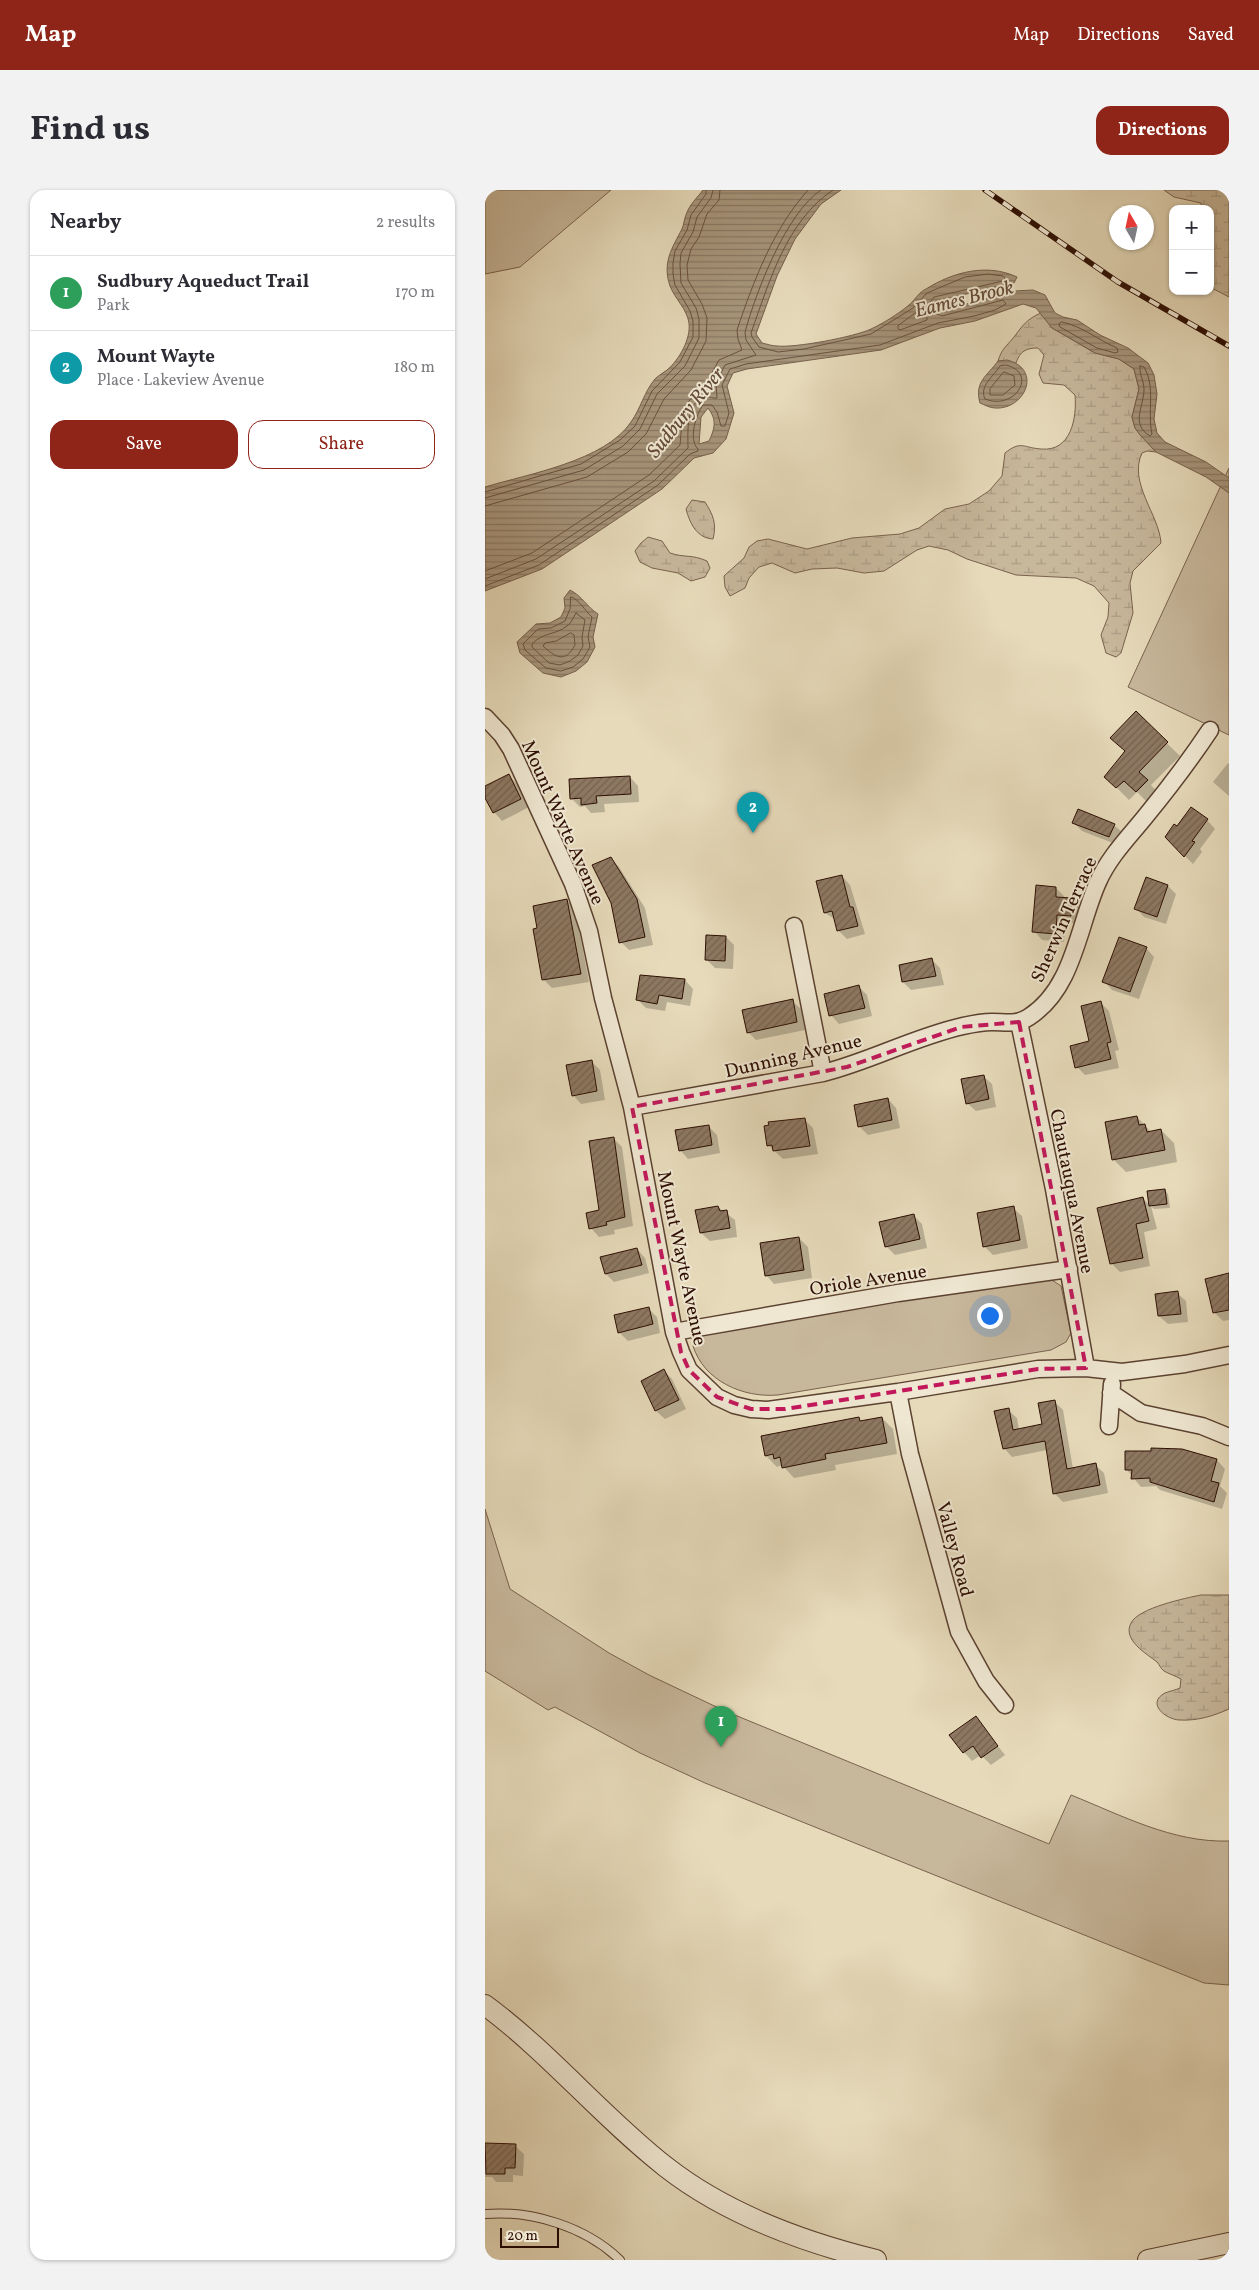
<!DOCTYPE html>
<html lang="en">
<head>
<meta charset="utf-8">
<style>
  body { margin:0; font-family:Vollkorn,serif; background:#f2f2f3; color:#2b2b33 }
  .controls { position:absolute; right:15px; top:15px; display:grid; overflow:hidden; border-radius:10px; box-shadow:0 1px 4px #0004 }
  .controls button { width:45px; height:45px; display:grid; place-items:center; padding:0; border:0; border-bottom:1px solid #e1e1e2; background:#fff; color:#2b2b33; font:25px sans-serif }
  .compass { position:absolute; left:624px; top:15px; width:45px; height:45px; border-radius:50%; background:#fff; box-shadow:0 1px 4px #0004; rotate:351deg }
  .scale { position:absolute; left:15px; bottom:12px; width:59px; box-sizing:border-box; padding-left:5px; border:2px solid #2d0e02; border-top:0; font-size:14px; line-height:18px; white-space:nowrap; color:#2d0e02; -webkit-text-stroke:4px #efe7d2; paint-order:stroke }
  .you { position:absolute; left:504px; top:1125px; width:18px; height:18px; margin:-12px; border:4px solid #fff; border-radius:50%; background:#1a73e8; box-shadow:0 0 0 8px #1a73e833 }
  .badge { display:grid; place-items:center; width:32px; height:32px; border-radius:50%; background:#8f2418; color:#fff; font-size:16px; font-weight:700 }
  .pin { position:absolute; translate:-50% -41px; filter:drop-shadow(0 1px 2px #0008) }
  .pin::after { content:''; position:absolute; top:26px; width:18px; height:15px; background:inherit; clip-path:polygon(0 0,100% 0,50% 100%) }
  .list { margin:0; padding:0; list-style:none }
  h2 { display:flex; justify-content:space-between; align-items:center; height:65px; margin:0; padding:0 20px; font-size:21px }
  h2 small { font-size:16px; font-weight:400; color:#7c7c81 }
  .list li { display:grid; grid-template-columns:32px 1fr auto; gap:15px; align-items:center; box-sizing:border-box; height:75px; padding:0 20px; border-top:1px solid #e1e1e2 }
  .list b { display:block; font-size:19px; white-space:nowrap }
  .list p { margin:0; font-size:16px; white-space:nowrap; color:#7c7c81 }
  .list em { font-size:16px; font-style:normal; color:#7c7c81 }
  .actions { display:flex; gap:10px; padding:15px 20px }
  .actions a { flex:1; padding:11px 0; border:1px solid #8f2418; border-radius:15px; text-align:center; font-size:18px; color:#8f2418 }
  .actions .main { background:#8f2418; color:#fff }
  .map { position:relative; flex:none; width:744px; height:2070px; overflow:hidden; border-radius:15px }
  header { display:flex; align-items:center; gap:30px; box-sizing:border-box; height:70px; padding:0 25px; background:#8f2418; color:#fff }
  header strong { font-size:24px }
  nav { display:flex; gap:28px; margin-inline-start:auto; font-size:18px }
  .intro { display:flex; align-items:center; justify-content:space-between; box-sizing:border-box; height:120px; padding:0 30px }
  h1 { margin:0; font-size:35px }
  .button { padding:12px 22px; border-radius:15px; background:#8f2418; color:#fff; font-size:18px; font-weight:700 }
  main { display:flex; gap:30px; padding:0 30px }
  aside { flex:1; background:#fff; border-radius:15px; box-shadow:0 1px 4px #0004 }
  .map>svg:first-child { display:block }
  .green { fill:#c7b79b; stroke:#7a624e }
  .wetland { fill:url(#wetland-marsh); stroke:#7a624e }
  .water { fill:url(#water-rules); stroke:#765f4b; fill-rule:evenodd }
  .shadow { fill:#0003 }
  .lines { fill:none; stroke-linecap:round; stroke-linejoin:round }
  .shore { stroke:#6a523e; stroke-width:1 }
  .building { fill:url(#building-hatch); stroke:#2d0e02 }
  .service-casing { stroke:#5b4130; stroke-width:10 }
  .minor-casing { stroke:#5b4130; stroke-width:19 }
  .tertiary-casing { stroke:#5b4130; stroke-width:22 }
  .service { stroke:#efe7d2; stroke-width:8 }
  .minor { stroke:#efe7d2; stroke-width:16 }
  .tertiary { stroke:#efe7d2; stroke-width:20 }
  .rail-casing { stroke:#2d0e02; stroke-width:5.5 }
  .rail { stroke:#efe7d2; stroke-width:4; stroke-dasharray:11; stroke-linecap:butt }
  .marked { fill:none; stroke:#c2185b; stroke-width:4; stroke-dasharray:10 6; stroke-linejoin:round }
  .labels { text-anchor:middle; stroke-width:4; stroke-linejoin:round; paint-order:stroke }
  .street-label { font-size:19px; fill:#2d0e02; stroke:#efe7d2 }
  .water-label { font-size:20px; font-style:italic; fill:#644b38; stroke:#efe7d2 }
</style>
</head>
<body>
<header>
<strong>Map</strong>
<nav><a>Map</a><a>Directions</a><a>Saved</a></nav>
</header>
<div class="intro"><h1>Find us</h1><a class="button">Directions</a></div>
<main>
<aside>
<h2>Nearby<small>2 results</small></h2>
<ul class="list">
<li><span class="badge" style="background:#2e9e5b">1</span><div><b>Sudbury Aqueduct Trail</b><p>Park</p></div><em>170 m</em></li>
<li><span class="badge" style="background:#0f9aa8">2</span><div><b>Mount Wayte</b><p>Place · Lakeview Avenue</p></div><em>180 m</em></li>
</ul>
<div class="actions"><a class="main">Save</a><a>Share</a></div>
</aside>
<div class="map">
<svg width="744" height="2070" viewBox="0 0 744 2070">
  <defs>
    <pattern id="wetland-marsh" width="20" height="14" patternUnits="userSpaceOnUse" patternTransform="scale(1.25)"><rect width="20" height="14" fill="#c7b79b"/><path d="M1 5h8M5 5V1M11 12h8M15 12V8" fill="none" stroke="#ab9c84"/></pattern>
    <pattern id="water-rules" width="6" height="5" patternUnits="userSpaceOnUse" patternTransform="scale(1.25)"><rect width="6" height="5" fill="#a7957b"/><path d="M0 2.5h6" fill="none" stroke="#887863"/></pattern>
    <pattern id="building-hatch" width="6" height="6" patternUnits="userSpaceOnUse" patternTransform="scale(1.25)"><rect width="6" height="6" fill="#8d7862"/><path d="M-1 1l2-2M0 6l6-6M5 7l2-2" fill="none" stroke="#74614f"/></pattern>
  </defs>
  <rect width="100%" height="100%" fill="#e6daba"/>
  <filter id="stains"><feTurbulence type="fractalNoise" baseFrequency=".004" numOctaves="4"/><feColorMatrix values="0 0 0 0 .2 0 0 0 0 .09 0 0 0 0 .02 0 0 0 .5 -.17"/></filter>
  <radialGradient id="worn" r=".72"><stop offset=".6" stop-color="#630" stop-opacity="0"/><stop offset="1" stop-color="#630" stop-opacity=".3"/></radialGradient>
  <!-- green -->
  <path class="green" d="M0,0H126L35,77L0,84Z
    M744,278V545L643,497Z
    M564,1088L576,1096L586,1143L581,1152L566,1160L293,1205C258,1208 219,1191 208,1156L211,1146L223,1141Z
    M0,1319L25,1399L124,1463L164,1485L240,1521L564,1654L586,1605C636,1625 688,1653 744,1651V1795L719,1793L220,1593L155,1563L70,1517L63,1520L0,1481Z"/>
  <!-- wetland -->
  <path class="wetland" d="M679,0H744V107L725,97V19H717L716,13L689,7Z
    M556,123L567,138L610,163L634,169L649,179L654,199L647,227L650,238L671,262L662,261L657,263C643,293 674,324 676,353L648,381L645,393L648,423L636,463L631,467L621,463L616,445L623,427L624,413L609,396L591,388L531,385L482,369L463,360L444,356L432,360L399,381L379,383L352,378L327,379L310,383L287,373L274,377L264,388L260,398L245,406L240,397L239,386L259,368L264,357L272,351L283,349L322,359L367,348L415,344L434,338L460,319L484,314L504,301L517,286L520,263C536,250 539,258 556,259C586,262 592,228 590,205L579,195L558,193L554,184L559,165L553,158C541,158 535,161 531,173L513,171C517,158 521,157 529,147C538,135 542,129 556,123Z
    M207,310L220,312C228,325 232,333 228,349C212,348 205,334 201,319Z
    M163,347L177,351L185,363C200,368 206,364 222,371L225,378L220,387L206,391L193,383L167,378L155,372L150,361L156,353Z
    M716,1405H744V1519C728,1526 713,1531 694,1530C680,1529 661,1513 680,1503C685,1501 691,1500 695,1498L696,1489C691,1486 684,1484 679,1481C675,1478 675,1475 672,1472C662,1464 637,1450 646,1433C653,1418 701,1408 716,1405Z"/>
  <!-- water -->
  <path class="water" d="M218,0H356L336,14L310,49L292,86L271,144L277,153C282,154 287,156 292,156C310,158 369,147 386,139C399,133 413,124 424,115C430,110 434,102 441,99C468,82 502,73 532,87L529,93L451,111L448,117L456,121L529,101L548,100L560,105L570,123L578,127L592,130L615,145L643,158L663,173L669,185L672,204L669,229L672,243L680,252L721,272L744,288V303L721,287L671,262L655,245L650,238L647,227L654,199L649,179L634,169L610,163L583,147L567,138L551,118L538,114L490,131L455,138L396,160L262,179L248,183L242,196L249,223L241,249L228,263L209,268L177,299L57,379L0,401V297C43,284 120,271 146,232C156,218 159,202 170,189C174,185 178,183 182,180C194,170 206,149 204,133C202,119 190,109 185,96C177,73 187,58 197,39C199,35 199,29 201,25C204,15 212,8 218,0ZM223,218C232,230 230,238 224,251L214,254L216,227Z
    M522,170C558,179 540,220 510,218C505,218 500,215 495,213C489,192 502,186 513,171Z
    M85,400C97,406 102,417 113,424L108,447L110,457L102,472L91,481L76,487L58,483L35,463L32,452L51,434L65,433L76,427L80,418L79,408Z"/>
  <!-- shadow -->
  <path class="shadow" d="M651,523L695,566L666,595L674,604L664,614L652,602L644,610L621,587L641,562L627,548Z
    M743,573L744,574V606L728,592Z
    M24,586L32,594L44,617L17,631L9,622L0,605V598Z
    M145,587L153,596L154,612L119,614L120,622L106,623L100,616L95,617L86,608Z
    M722,630L730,639L715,659L717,662L708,674L681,647L692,638Z
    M589,633L629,635L638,643L633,655L597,641Z
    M125,668L134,677L160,718L168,755L144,760L136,752Z
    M357,686L365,695L380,744L362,749L353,740L351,730L340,723Z
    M683,696L691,704L681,734L659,727L651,718Z
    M571,698L579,706V709L587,710L595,718L594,734L580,732L579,752L557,750L549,741Z
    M82,710L90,718L104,792L67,798L58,789L54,739Z
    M241,747L249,755L248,779L230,778L222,770Z
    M661,758L669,767L654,809L627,800L619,791Z
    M447,770L455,778L459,795L426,800L418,792Z
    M179,787L200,790L208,799L205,816L182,812L180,821L161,818L152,809L178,790Z
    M374,797L382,805L387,826L354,834L346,825Z
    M307,811L316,819L320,840L271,850L263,842Z
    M616,813L624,821L634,860L630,861L634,878L600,885L592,877L606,852Z
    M106,871L115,880L120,910L96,914L88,905Z
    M498,886L507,894L511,917L491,921L482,913Z
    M403,909L411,918L415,938L383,945L374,936Z
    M652,927L666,942L676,940L689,953L692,972L641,982L628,969Z
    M320,930L328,938L333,964L298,969L283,955Z
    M223,936L232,945L235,963L203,969L195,960Z
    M129,949L137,957L148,1036L129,1040L130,1044L114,1047L106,1038L116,1021Z
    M680,1000L683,1004L685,1018L669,1019L666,1016L672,1039L659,1042L665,1076L635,1082L626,1073L658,1008L665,1016Z
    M233,1017L250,1030L252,1047L225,1051L216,1043L211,1021Z
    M528,1018L537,1026L543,1058L508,1065L499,1056Z
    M429,1026L437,1034L442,1058L410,1065L401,1056Z
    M314,1048L323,1057L327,1088L289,1094L281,1085Z
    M152,1059L160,1068L164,1083L129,1092L121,1084Z
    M744,1085V1130L738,1131L730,1123Z
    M692,1103L701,1111L703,1132L683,1134L674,1126Z
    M163,1118L172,1127L175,1143L143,1151L134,1142Z
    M179,1181L187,1189L201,1219L180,1229L171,1221L157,1191Z
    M569,1211L578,1220L588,1279L610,1275L619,1283L623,1303L578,1312L570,1304L562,1260L527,1267L519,1258L523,1220L532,1228L534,1240L558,1235Z
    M397,1228L408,1239L412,1264L350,1275L351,1280L309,1288L297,1275L292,1277L281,1266L374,1229L377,1231Z
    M732,1270L740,1279L735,1296L742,1303L737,1319L675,1300L671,1296L656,1297L642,1280Z
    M490,1527L520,1565L506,1575L496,1565L487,1571L479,1562Z
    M0,1954L30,1956L39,1964L38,1986L28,1985V1992H11L7,1987H0Z"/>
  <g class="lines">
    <!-- shore -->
    <path class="shore" d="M435,120L442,127V130L415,140L413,139V136Z
      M577,132C597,136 613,150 632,158L633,162L630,163L612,158L575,137L574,134Z
      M521,175C554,183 530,221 500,209C494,196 508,187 515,176Z
      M655,176L659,177C671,198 662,221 667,244L665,246C645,234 659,217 659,199C659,191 654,184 655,176Z
      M519,182L529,186L530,195L518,205H505V199Z
      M0,302L96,274L135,250L150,236L167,201L195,172L208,147V131L205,121L190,95L188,84V73L190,61L202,40L206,25L221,4V0
      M0,308L99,280L138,256L155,239L172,204L200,176L214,148V129L211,118L196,93L195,74L196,63L208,42L212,27L226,8L228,0
      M0,316L102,287L143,262L161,244L179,209L206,180L221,151L222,128L217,114L203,90L202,75L206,59L214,47L222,24L234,10L235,0
      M0,381L47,363L164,285L195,255C198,229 193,209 223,199L224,188L234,170L257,160L253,149L252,140C269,90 288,39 323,0
      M0,389L51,369L169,291L203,258C203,244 200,210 221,207C225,206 228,209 232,208L231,193L240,175L271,165L261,150L260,142C271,102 301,23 336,0
      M0,396L54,375L173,295L205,264L213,261V259C203,249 211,225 218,215H227L232,222L236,236H240L244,223L237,195L245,179L261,174L395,155L453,133L489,126L510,120L521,114L518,110L457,126L445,121L443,115L449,107L518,91L520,88L518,86L503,84L480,87L442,103L428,118L386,144L319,159L293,162L274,157L267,147L266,143C284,93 301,31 348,0
      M86,407C94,409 100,421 107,427L103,447L105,457L98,469L88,477L76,481L61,478L40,460L38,454L53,439L66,438L80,431L85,419Z
      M91,423L100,430L97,447L98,456L93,465L85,471L75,475L64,473L47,457V454C60,441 69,446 82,436C87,433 88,427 91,423Z
      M86,443L89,445L90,455C80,474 70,467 58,456L60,453L71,451Z"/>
  </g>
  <!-- building -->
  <path class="building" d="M651,521L683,552L654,582L663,590L651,602L639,591L631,598L619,587L640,561L625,548Z
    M24,584L36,609L8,623L0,608V596Z
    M145,586L146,604L111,606L112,613L96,615V608L85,609L84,589Z
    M706,617L723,629L707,651L710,652L699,667L680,647L689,634L692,636Z
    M593,619L630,634L624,647L587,633Z
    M126,667L152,709L160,747L134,753L126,713L107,675Z
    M357,685L365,717H368L373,736L352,741L347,721L339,723L331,691Z
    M661,687L683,695L672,727L649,719Z
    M551,695L571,697V707L587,708L586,726L572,725L571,744L547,742Z
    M82,709L96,784L57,790L48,739L52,738L48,716Z
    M221,745L241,746L240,771L220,770Z
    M634,747L662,757L645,802L617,792Z
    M447,768L451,786L417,792L414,775Z
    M155,785L200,789L197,809L174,805L172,814L151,810Z
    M374,795L380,818L344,826L339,804Z
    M308,809L312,832L262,843L257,820Z
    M616,811L626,852L622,853L626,869L590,878L585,856L604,851L596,816Z
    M107,870L112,901L87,906L81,875Z
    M499,885L504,909L481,914L476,889Z
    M403,908L407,930L373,937L369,915Z
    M652,926L654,935L660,934L662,942L676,939L680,960L627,970L620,932Z
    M320,928L325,956L288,961L287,955L282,956L279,936L284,935L283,932Z
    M224,935L227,955L194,961L190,940Z
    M129,947L140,1027L121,1032L122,1035L104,1039L101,1023L114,1020L104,951Z
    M680,999L682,1014L664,1016L662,1001Z
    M658,1007L664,1031L651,1034L658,1068L625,1074L612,1018Z
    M233,1016L235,1021L242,1020L245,1038L215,1043L210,1020Z
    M529,1016L535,1050L498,1057L492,1023Z
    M429,1024L435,1049L400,1057L394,1032Z
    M314,1047L319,1080L280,1086L275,1053Z
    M152,1058L157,1075L120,1084L115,1067Z
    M744,1083V1120L728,1123L720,1089Z
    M693,1101L696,1124L673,1126L670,1104Z
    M164,1117L168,1134L133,1143L129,1125Z
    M179,1179L194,1210L170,1221L156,1191Z
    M570,1210L582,1279L611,1273L615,1295L568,1304L560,1251L518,1259L509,1221L524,1218L528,1240L557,1234L553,1213Z
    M374,1227L375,1231L397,1227L402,1253L340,1264L341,1269L297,1278L295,1267L289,1269L288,1264L280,1266L276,1246Z
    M666,1258L697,1259L732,1269L726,1291L734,1293L729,1312L665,1292V1288L646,1289L647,1280H640V1261H666Z
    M491,1526L513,1556L496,1568L488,1556L478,1563L464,1545Z
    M0,1953L31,1954L30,1978H20V1984H1Z"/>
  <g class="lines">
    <!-- service casing -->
    <g class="service-casing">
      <path id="service" d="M0,2024C47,2020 101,2037 135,2070"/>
    </g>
    <!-- minor casing -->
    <g class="minor-casing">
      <path id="minor" d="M0,527L17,545L26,559L88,694L104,741L118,808L147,917L189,1142L196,1162L204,1180L232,1207L249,1215L266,1219L283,1220L413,1202L553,1179L601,1178L637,1182L700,1174L744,1165
        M309,736L338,883
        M534,832L569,999L601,1178
        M147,917L338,883C386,871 429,847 478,836C487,834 497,832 507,832C521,832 532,835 544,827C589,798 593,736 613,692C624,667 643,648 660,627C683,599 705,570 725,540
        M189,1142L413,1103L584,1079
        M413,1202L425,1264L474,1442L501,1491L520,1515
        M626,1203L656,1223L717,1236L744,1247
        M624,1236L627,1194"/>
    </g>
    <!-- tertiary casing -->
    <g class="tertiary-casing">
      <path id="tertiary" d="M0,1815C65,1863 117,1927 181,1977C241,2024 318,2052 391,2070
        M663,2070L744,2053"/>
    </g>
    <!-- service -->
    <use href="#service" class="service"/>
    <!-- minor -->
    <use href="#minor" class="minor"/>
    <!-- tertiary -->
    <use href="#tertiary" class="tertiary"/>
    <!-- rail casing -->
    <g class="rail-casing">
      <path id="rail" d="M500,0L633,92L744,156"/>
    </g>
    <!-- rail -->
    <use href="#rail" class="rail"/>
  </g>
  <!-- marked area -->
  <path class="marked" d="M534,832L601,1178L553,1179L300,1219H266L232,1207L204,1180L196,1162L147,917L362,877L476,837Z"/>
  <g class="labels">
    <!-- street labels -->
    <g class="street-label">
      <text transform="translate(79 632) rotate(66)" y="7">Mount Wayte Avenue</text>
      <text transform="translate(578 729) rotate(-66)" y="7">Sherwin Terrace</text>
      <text transform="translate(308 865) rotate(-13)" y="7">Dunning Avenue</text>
      <text transform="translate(588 1001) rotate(79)" y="7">Chautauqua Avenue</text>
      <text transform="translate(198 1068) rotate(78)" y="7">Mount Wayte Avenue</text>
      <text transform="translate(383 1089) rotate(-9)" y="7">Oriole Avenue</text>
      <text transform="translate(471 1359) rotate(75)" y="7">Valley Road</text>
    </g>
    <!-- water labels -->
    <g class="water-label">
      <text transform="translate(479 108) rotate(-14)" y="7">Eames Brook</text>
      <text transform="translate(200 222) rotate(-51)" y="7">Sudbury River</text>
    </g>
  </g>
  <rect width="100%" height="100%" filter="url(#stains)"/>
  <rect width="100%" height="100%" fill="url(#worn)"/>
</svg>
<div class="controls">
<button>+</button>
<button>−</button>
</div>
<svg class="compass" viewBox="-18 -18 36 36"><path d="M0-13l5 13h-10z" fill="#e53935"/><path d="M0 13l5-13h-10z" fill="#7c7c81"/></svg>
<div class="scale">20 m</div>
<div class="you"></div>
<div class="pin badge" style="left:236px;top:1557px;background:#2e9e5b">1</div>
<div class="pin badge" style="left:268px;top:643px;background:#0f9aa8">2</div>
</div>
</main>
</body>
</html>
